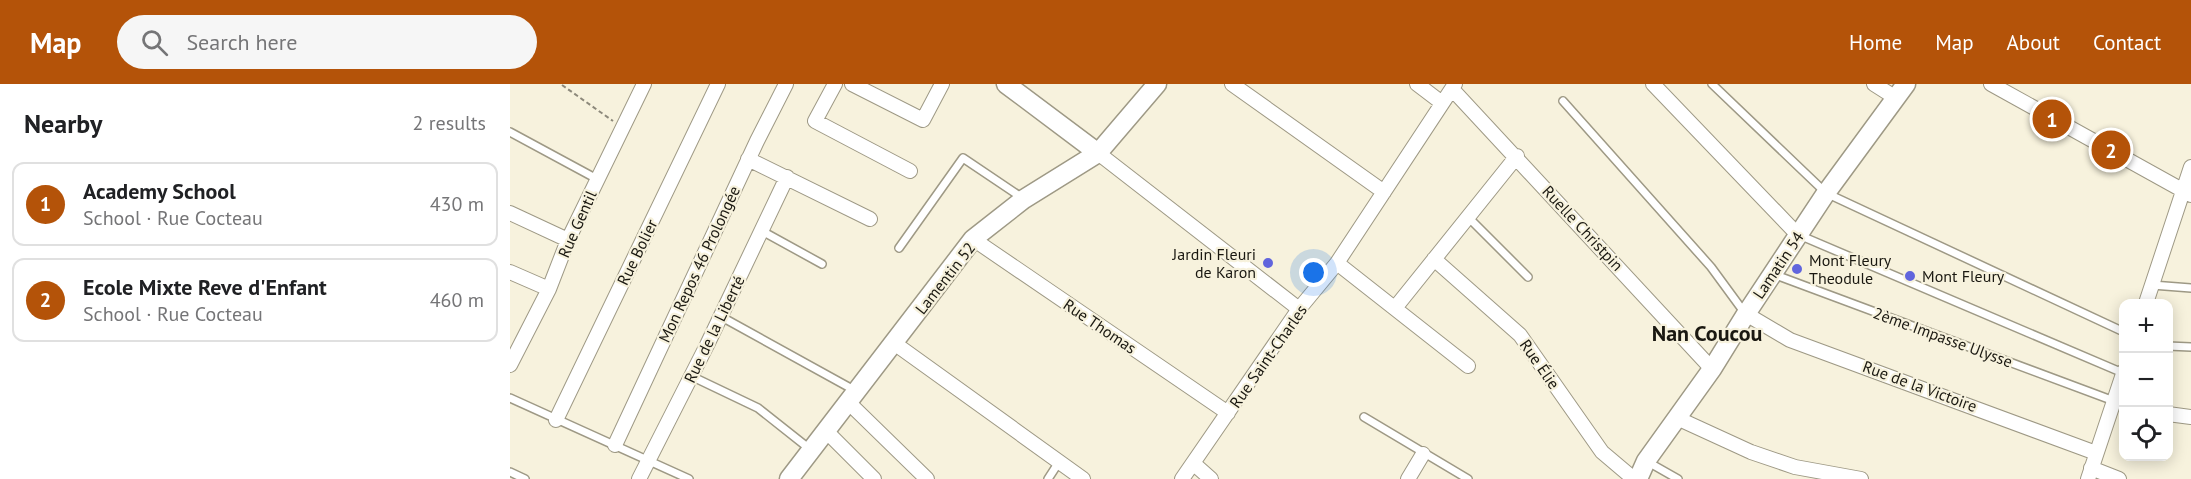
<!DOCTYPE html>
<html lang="en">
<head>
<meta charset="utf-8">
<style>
  body { margin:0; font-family:"PT Sans",sans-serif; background:#f6f6f6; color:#202124 }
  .controls { position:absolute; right:18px; bottom:18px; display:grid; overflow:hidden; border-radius:12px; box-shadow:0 3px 15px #0003 }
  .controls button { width:54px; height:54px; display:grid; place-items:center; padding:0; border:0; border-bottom:2px solid #e0e0e0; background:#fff; color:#202124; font:30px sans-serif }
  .you { position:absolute; left:804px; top:189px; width:21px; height:21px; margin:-15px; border:4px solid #fff; border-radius:50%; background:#1a73e8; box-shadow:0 0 0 9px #1a73e833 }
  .badge { display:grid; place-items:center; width:39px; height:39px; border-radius:50%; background:#b45309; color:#fff; font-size:20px; font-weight:700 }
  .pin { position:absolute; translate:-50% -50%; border:3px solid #fff; box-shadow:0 2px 6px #0006 }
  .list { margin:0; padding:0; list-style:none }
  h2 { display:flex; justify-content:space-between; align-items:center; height:78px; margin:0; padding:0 24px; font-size:26px }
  h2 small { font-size:20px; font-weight:400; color:#757577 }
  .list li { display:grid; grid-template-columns:39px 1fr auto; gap:18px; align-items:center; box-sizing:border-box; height:84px; margin:0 12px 12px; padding:0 12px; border:2px solid #e0e0e0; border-radius:12px }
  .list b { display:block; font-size:22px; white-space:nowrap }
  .list p { margin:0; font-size:20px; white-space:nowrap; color:#757577 }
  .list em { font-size:20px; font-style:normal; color:#757577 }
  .icon { flex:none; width:33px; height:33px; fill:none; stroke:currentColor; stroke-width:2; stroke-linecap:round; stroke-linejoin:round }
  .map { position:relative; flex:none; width:1681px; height:395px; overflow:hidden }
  header { display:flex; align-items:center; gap:36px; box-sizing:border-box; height:84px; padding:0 30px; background:#b45309; color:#fff }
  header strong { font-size:28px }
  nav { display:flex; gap:33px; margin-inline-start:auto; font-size:21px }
  .search { width:420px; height:54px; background:#f6f6f6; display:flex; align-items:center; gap:15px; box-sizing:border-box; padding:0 21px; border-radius:33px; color:#757577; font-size:22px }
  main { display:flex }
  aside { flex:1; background:#fff }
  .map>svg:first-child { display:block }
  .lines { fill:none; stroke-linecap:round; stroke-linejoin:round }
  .lane-casing { stroke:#9e9985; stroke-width:10 }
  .street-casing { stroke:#9e9985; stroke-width:16 }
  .secondary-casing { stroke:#9e9985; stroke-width:21 }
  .path { stroke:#8d897b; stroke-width:2; stroke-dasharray:4.5 3; stroke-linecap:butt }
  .lane { stroke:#fff; stroke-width:7 }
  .street { stroke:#fff; stroke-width:14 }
  .secondary { stroke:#fff; stroke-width:18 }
  .poi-dot { fill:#6165dd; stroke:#f7f2dd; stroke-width:2 }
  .labels { text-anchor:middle; stroke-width:4.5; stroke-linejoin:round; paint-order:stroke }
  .street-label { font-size:16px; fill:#1a1811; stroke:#f7f2dd }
  .poi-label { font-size:16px; fill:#1a1811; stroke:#f7f2dd; text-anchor:start }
  .district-label { font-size:22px; font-weight:bold; fill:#1a1811; stroke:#f7f2dd }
</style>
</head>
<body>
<header>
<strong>Map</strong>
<div class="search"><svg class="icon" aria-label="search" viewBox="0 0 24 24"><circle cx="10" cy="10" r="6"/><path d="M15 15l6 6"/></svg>Search here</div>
<nav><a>Home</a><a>Map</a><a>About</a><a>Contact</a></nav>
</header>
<main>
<aside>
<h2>Nearby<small>2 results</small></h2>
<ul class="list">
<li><span class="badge">1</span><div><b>Academy School</b><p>School · Rue Cocteau</p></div><em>430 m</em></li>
<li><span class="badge">2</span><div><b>Ecole Mixte Reve d'Enfant</b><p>School · Rue Cocteau</p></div><em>460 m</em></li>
</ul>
</aside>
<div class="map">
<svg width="1681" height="395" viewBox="0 0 1681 395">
  <rect width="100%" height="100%" fill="#f7f2dd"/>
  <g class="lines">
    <!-- lane casing -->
    <g class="lane-casing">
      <path id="lane" d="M1202,0L1316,109L1614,248
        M1053,17L1201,183L1234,228
        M0,48L87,95
        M958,133L1018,193
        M252,147L312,180
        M1289,151L1613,289
        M389,164L453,74L514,115
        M1263,190L1604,317
        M1642,201L1681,204
        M210,232L344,306
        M1658,262L1681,263
        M181,292L248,324L301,366
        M0,314L179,395
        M854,333L958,395
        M1138,378L1168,395
        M0,388L15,395
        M538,395L549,378"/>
    </g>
    <!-- street casing -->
    <g class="street-casing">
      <path id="street" d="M325,0L305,37L400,87
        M342,0L413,36L432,0
        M722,0L874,108
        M907,0L932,19
        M1143,0L1288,151
        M1364,0L1386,14
        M1481,0L1681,111
        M942,5L1202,285
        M588,69L789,225
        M238,75L360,135
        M0,129L58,156
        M463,155L718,329
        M924,175L1010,251L1092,368L1124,395
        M827,179L958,282
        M0,188L39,205
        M1636,219L1681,83
        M885,224L1007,72
        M1236,230L1280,256L1586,369
        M384,259L573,395
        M0,281L39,205L58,156L134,0
        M337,317L417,395
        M1658,330L1681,333
        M1169,335L1241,368L1285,383L1351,395
        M46,336L208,0
        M316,347L364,395
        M105,361L247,57L276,0
        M683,379L701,395
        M1581,384L1609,395
        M129,395L197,261L277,93
        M672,395L789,225L827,179L945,0
        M898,395L913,370
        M1578,395L1614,287"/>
    </g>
    <!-- secondary casing -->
    <g class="secondary-casing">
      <path id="secondary" d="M496,0L588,69
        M279,395L463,155L514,115L588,69L647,0
        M1128,395L1136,377L1202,285L1236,230L1316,109L1396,0"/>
    </g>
    <!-- path -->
    <path class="path" d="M52,1L103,37"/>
    <!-- lane -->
    <use href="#lane" class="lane"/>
    <!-- street -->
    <use href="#street" class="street"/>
    <!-- secondary -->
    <use href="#secondary" class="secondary"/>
  </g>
  <!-- markers -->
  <g class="poi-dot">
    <circle cx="758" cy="179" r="6"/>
    <circle cx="1287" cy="185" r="6"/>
    <circle cx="1400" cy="192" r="6"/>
  </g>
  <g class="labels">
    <!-- street labels -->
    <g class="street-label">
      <text transform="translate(67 140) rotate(-66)" y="6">Rue Gentil</text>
      <text transform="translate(1073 144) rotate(47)" y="6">Ruelle Christpin</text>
      <text transform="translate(127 168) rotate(-64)" y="6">Rue Bolier</text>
      <text transform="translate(189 180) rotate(-65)" y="6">Mon Repos 46 Prolongée</text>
      <text transform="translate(1268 181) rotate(-56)" y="6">Lamatin 54</text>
      <text transform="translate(435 194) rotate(-52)" y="6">Lamentin 52</text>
      <text transform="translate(590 242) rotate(34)" y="6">Rue Thomas</text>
      <text transform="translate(204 245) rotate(-64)" y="6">Rue de la Liberté</text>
      <text transform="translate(1433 253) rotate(20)" y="6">2ème Impasse Ulysse</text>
      <text transform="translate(758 272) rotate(-55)" y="6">Rue Saint-Charles</text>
      <text transform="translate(1030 280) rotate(55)" y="6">Rue Élie</text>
      <text transform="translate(1410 302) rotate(20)" y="6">Rue de la Victoire</text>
    </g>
    <!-- poi labels -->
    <g class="poi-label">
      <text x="746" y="176" text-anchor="end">Jardin Fleuri<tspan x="746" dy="18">de Karon</tspan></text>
      <text x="1299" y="182">Mont Fleury<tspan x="1299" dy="18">Theodule</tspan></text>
      <text x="1412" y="198">Mont Fleury</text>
    </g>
    <!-- district labels -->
    <g class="district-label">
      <text x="1197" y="257">Nan Coucou</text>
    </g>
  </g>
</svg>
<div class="controls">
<button>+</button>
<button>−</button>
<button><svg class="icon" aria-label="locate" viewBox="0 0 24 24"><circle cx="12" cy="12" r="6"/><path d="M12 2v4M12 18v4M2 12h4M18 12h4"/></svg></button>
</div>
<div class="you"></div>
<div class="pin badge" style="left:1542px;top:35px">1</div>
<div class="pin badge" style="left:1601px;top:66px">2</div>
</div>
</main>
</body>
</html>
